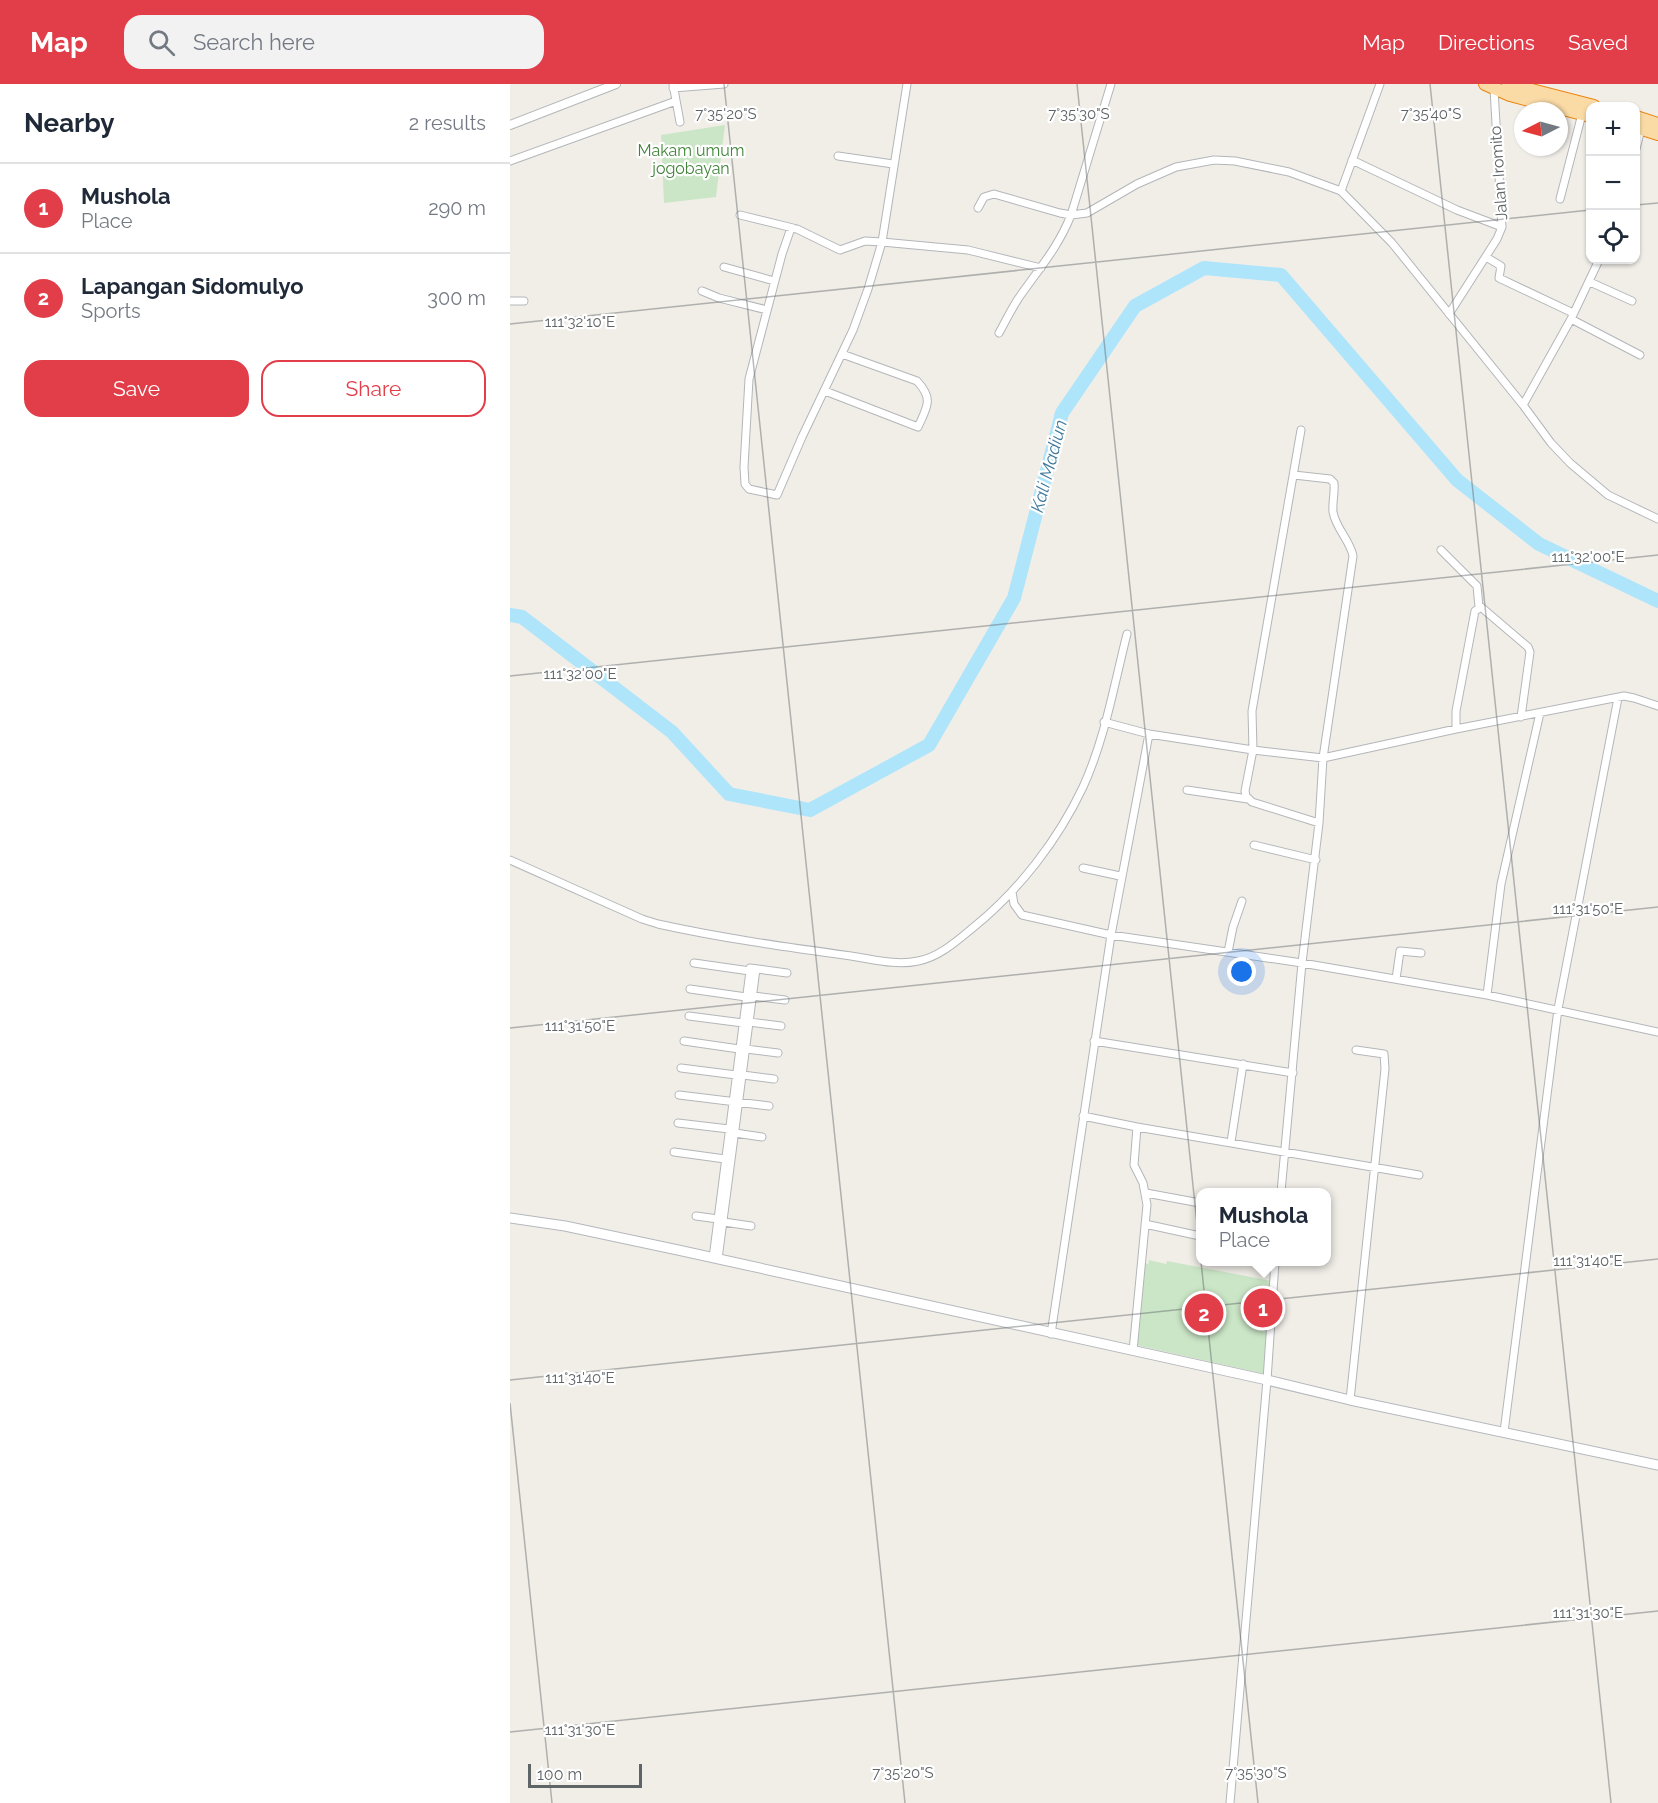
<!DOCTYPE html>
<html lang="en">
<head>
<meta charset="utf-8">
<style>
  body { margin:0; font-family:Raleway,sans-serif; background:#f2f2f3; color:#1f2937 }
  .controls { position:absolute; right:18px; top:18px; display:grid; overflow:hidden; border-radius:12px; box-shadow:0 2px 4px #0004 }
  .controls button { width:54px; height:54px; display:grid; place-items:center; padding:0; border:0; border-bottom:2px solid #e0e1e3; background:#fff; color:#1f2937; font:30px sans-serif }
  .compass { position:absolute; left:1004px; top:18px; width:54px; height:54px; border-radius:50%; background:#fff; box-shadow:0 2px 4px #0004; rotate:264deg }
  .scale { position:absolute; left:18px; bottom:15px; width:114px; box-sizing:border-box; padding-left:6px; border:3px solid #5f6467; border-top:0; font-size:16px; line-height:21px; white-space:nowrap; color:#5f6467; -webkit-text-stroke:4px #fff; paint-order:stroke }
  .you { position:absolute; left:732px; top:888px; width:21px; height:21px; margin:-15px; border:4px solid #fff; border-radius:50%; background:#1a73e8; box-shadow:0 0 0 9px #1a73e833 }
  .badge { display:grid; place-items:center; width:39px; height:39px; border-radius:50%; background:#e13e4a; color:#fff; font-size:20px; font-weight:700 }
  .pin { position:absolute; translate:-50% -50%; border:3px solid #fff; box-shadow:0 2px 6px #0006 }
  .popup { position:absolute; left:686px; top:1104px; width:135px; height:78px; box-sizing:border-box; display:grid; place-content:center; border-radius:12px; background:#fff; filter:drop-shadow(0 2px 4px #0005); font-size:20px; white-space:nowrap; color:#747a83 }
  .popup b { font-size:22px; color:#1f2937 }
  .popup::after { content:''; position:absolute; left:50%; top:100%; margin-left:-12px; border:12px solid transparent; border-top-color:#fff }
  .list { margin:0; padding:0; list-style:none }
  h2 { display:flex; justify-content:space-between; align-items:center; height:78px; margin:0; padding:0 24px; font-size:26px }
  h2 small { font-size:20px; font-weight:400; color:#747a83 }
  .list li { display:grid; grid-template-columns:39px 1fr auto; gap:18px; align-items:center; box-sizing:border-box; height:90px; padding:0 24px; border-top:2px solid #e0e1e3 }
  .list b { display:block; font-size:22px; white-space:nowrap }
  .list p { margin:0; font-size:20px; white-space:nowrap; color:#747a83 }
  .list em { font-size:20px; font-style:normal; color:#747a83 }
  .actions { display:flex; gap:12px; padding:18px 24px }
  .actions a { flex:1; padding:14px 0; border:2px solid #e13e4a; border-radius:18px; text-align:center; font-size:21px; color:#e13e4a }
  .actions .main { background:#e13e4a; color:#fff }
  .icon { flex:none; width:33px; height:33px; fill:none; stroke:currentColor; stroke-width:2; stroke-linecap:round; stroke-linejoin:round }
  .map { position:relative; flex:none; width:1148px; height:1719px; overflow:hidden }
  header { display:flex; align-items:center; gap:36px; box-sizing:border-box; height:84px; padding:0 30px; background:#e13e4a; color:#fff }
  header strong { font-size:28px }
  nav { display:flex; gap:33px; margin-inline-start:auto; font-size:21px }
  .search { width:420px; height:54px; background:#f2f2f3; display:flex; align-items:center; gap:15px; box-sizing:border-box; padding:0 21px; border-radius:18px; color:#747a83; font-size:22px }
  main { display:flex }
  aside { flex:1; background:#fff }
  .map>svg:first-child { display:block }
  .green { fill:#cbe6c7 }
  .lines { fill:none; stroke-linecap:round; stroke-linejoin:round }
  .river { stroke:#aee5fb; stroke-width:14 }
  .minor-casing { stroke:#b3b6b9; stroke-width:9 }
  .tertiary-casing { stroke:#b3b6b9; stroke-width:10 }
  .secondary-casing { stroke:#b4b8bc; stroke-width:11 }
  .trunk-casing { stroke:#ec850d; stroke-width:14 }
  .minor { stroke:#fff; stroke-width:7 }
  .tertiary { stroke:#fff; stroke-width:8 }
  .secondary { stroke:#fff; stroke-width:9 }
  .trunk { stroke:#fadba6; stroke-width:12 }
  .ticks { fill:none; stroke:#5f6467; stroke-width:1.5; stroke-opacity:0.45 }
  .labels { text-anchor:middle; stroke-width:4.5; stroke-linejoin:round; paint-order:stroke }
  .park-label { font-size:16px; fill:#41843a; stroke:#fff }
  .street-label { font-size:16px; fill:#5f6467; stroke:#fff }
  .water-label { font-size:18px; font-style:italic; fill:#437b9c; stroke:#fff }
  .ticks-label { font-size:15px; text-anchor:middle; fill:#5f6467; stroke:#fff; stroke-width:4.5; stroke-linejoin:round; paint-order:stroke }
</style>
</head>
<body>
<header>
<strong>Map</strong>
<div class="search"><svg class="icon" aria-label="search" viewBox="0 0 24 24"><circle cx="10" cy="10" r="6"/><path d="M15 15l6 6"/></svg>Search here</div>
<nav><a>Map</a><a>Directions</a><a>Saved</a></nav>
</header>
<main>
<aside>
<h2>Nearby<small>2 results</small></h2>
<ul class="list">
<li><span class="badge">1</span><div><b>Mushola</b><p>Place</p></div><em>290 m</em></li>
<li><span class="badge">2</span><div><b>Lapangan Sidomulyo</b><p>Sports</p></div><em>300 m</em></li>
</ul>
<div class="actions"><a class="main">Save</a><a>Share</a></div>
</aside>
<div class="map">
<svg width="1148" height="1719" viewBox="0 0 1148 1719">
  <rect width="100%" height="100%" fill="#f1eee8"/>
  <!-- green -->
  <path class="green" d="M215,41L206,113L154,119L151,51Z
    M639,1176L656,1180L657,1177L762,1197L755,1290L626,1261L632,1179L638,1180Z"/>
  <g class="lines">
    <!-- river -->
    <path class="river" d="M0,531L12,533L162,648L219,710L300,726L419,661L504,514L552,329L625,222L694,184L771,191L947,396L1029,460L1148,517"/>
    <!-- minor casing -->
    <g class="minor-casing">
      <path id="minor" d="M163,0L170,38
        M397,0L372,158L358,205L343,246L292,353L267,411L239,405L235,400L234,383L239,295L272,170L281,144L287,145L330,166L355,157L372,158L458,166L531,184
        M163,4L214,0
        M1126,65L1131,45
        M328,72L383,80
        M842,76L947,126L992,143
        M0,77L166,17
        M831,107L870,0
        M1050,115L1072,30
        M468,124L474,113L484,110L550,129L561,131L577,129L627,100L666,83L704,76L725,77L779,88L831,107L882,159L1013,321L1041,359L1060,379L1098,411L1148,435
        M230,131L283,144
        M976,173L991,182L989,194L1063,229
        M214,183L264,197
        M1080,198L1122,217
        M192,207L209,214L257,226
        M0,217H14
        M939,230L987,155L992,143L984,5
        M1061,235L1130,271
        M489,249C495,238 501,226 508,215C528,186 548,164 561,131L601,0
        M315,307L408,343C417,323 424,315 407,297L332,270
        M1013,321L1061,235L1089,176
        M791,346L742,627L743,666L735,707L736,712L742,718L809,739
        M931,466L967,502L969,523
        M594,638L639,650L743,666L813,674L946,645L1114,612L1124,614L1148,622
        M946,645V627L965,527L971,523L1018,563L1020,568L1011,633
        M677,706L738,715
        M744,761L806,776
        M0,776L132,835L148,840C211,854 276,863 341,872C362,875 386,882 408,877C430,873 449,855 465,842C510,805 548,756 573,703C595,655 604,601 617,550
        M573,784L610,792
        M502,808L504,820L512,831L601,851L792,879L977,911L1148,948
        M718,868L723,843L732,817
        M184,879L240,887V884L277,889
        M886,895L890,867L911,869
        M180,905L236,913
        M977,911L991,800L1030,629
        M243,912L275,916
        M179,932L233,939
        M239,938L271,942
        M174,957L229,965
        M584,957L783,989
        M236,965L268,969
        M171,984L226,991
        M233,991L264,995
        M169,1011L259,1022
        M573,1032L627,1043L909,1091
        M168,1039L219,1045
        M225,1049L252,1053
        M721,1058L733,980
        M164,1068L215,1075
        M771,1108L792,879L809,739L813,674L843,472C840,456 826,445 823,428C822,419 825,409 824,399L820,395L784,391
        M636,1109L690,1119
        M186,1132L208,1135
        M214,1138L241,1142
        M635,1140L690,1152
        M203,1174L240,887
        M208,1175L246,885
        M541,1250L601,851L639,650
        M623,1267L637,1121L633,1099L624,1081L627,1043
        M840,1316L875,985L874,970L846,966
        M994,1348L1048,925L1108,614
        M720,1719L757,1296L765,1178"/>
    </g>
    <!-- tertiary casing -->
    <g class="tertiary-casing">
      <path id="tertiary" d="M0,41L106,0"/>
    </g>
    <!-- secondary casing -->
    <g class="secondary-casing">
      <path id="secondary" d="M0,1134L55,1142L168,1166L757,1296L840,1316L1148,1381"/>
    </g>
    <!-- trunk casing -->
    <g class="trunk-casing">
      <path id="trunk" d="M975,0L1000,11L1080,32
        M998,0L1084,22
        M1126,33L1148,40
        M1126,43L1148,50"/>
    </g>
    <!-- minor -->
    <use href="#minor" class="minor"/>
    <!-- tertiary -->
    <use href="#tertiary" class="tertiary"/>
    <!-- secondary -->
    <use href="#secondary" class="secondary"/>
    <!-- trunk -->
    <use href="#trunk" class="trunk"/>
  </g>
  <!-- ticks -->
  <path class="ticks" d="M214,0L395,1719M567,0L748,1719M920,0L1101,1719M1126,121L1148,119M0,240L1080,126M0,592L1148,471M0,944L1148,823M0,1296L1148,1175M0,1319L42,1719M0,1648L1148,1527"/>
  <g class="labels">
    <!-- park labels -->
    <g class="park-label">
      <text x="181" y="72">Makam umum<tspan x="181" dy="18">jogobayan</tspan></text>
    </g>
    <!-- street labels -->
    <g class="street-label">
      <text transform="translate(988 89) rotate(-94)" y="6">Jalan Iromito</text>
    </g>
    <!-- water labels -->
    <g class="water-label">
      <text transform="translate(539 382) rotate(-75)" y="6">Kali Madiun</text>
    </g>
  </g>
  <g class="ticks-label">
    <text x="216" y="35">7°35'20"S</text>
    <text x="569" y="35">7°35'30"S</text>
    <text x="921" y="35">7°35'40"S</text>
    <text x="70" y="243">111°32'10"E</text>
    <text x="1078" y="478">111°32'00"E</text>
    <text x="70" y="595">111°32'00"E</text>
    <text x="1078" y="830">111°31'50"E</text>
    <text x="70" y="947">111°31'50"E</text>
    <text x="1078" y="1182">111°31'40"E</text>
    <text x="70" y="1299">111°31'40"E</text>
    <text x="1078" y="1534">111°31'30"E</text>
    <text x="70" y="1651">111°31'30"E</text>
    <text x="393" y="1694">7°35'20"S</text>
    <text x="746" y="1694">7°35'30"S</text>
  </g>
</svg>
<div class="controls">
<button>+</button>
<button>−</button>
<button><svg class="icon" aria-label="locate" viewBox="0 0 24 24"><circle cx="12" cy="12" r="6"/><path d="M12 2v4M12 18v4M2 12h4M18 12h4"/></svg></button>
</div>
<svg class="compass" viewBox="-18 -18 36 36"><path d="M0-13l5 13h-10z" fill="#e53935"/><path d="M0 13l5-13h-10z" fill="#747a83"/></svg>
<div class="scale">100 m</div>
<div class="you"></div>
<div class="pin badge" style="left:753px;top:1224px">1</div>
<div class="popup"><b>Mushola</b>Place</div>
<div class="pin badge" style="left:694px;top:1229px">2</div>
</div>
</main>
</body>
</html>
